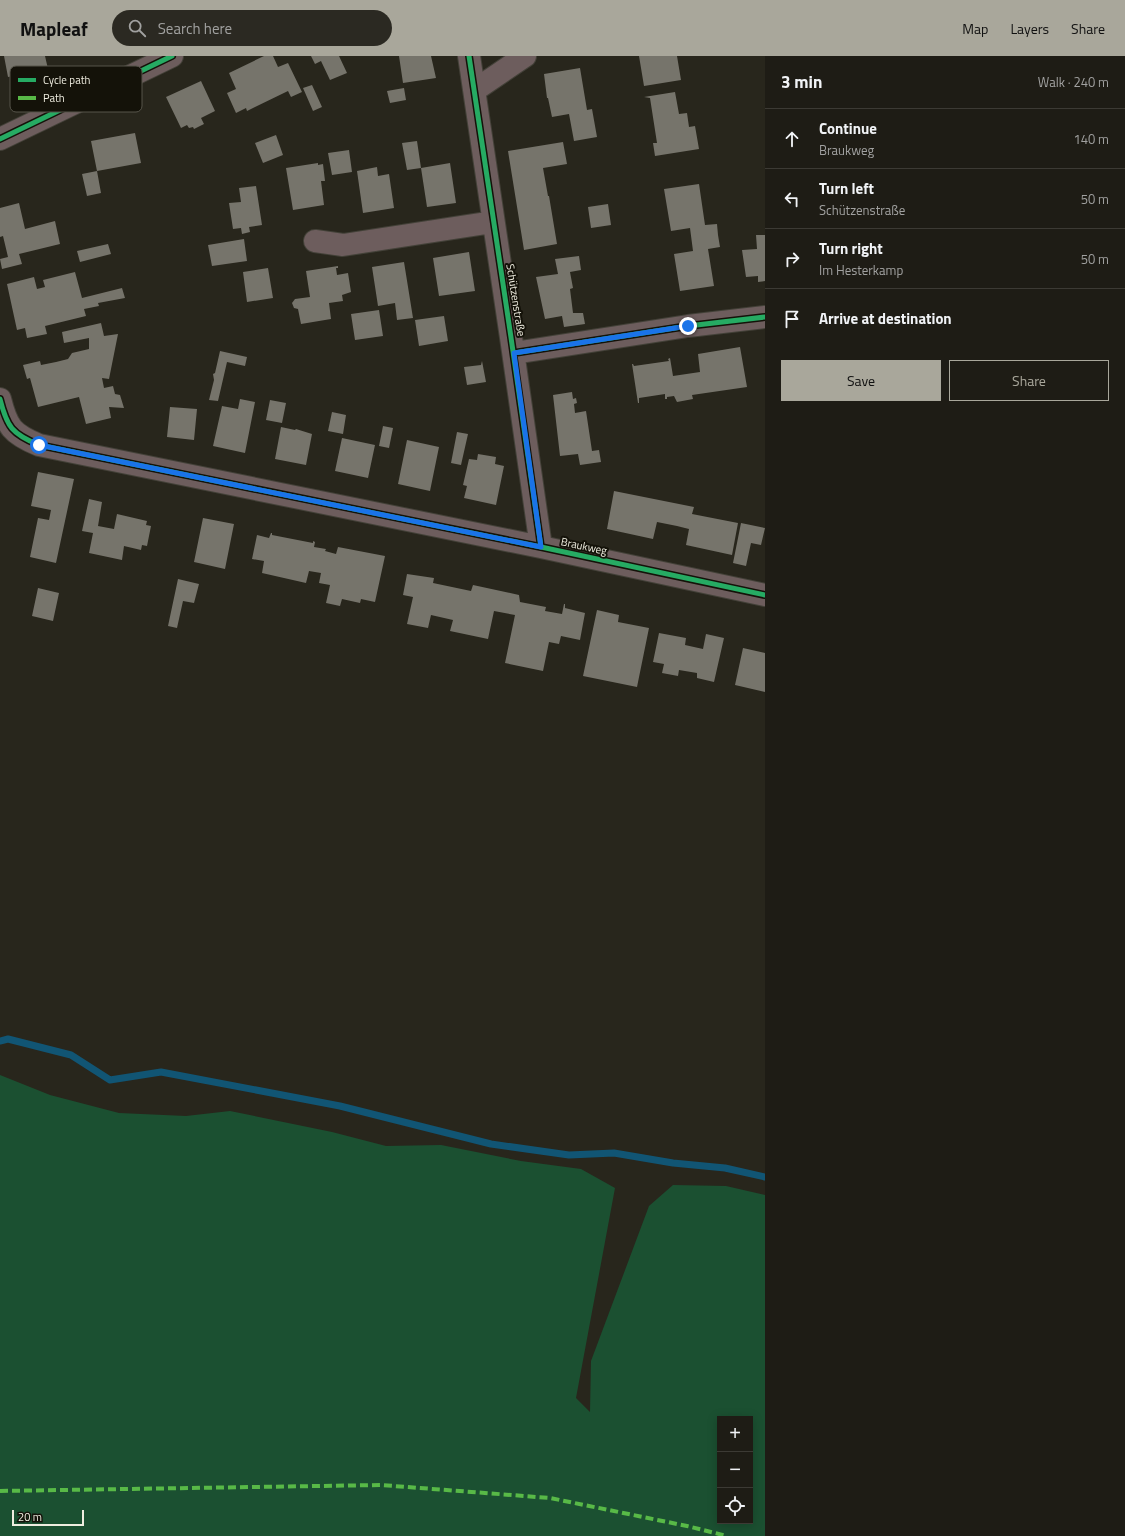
<!DOCTYPE html>
<html lang="en">
<head>
<meta charset="utf-8">
<style>
  body { margin:0; font-family:"Titillium Web",sans-serif; background:#2b2922; color:#f1f3f6 }
  .controls { position:absolute; right:12px; bottom:12px; display:grid; overflow:hidden; border-radius:0px; box-shadow:0 2px 10px #0003 }
  .controls button { width:36px; height:36px; display:grid; place-items:center; padding:0; border:0; border-bottom:1px solid #3c3a34; background:#1e1c15; color:#f1f3f6; font:20px sans-serif }
  .scale { position:absolute; left:12px; bottom:10px; width:72px; box-sizing:border-box; padding-left:4px; border:2px solid #efede0; border-top:0; font-size:11px; line-height:14px; white-space:nowrap; color:#efede0; -webkit-text-stroke:3px #141209; paint-order:stroke }
  .stop { position:absolute; width:12px; height:12px; margin:-9px; border:3px solid #1a73e8; border-radius:50%; background:#fff }
  .stop.end { background:#1a73e8; border-color:#fff; box-shadow:0 1px 4px #0008 }
  .list { margin:0; padding:0; list-style:none }
  h2 { display:flex; justify-content:space-between; align-items:center; height:52px; margin:0; padding:0 16px; font-size:17px }
  h2 small { font-size:13px; font-weight:400; color:#a1a1a0 }
  .list li { display:grid; grid-template-columns:26px 1fr auto; gap:12px; align-items:center; box-sizing:border-box; height:60px; padding:0 16px; border-top:1px solid #3c3a34 }
  .list b { display:block; font-size:15px; white-space:nowrap }
  .list p { margin:0; font-size:13px; white-space:nowrap; color:#a1a1a0 }
  .list em { font-size:13px; font-style:normal; color:#a1a1a0 }
  .actions { display:flex; gap:8px; padding:12px 16px }
  .actions a { flex:1; padding:9px 0; border:1px solid #a9a79b; border-radius:0px; text-align:center; font-size:14px; color:#a9a79b }
  .actions .main { background:#a9a79b; color:#111 }
  .icon { flex:none; width:22px; height:22px; fill:none; stroke:currentColor; stroke-width:2; stroke-linecap:round; stroke-linejoin:round }
  .map { position:relative; flex:none; width:765px; height:1480px; overflow:hidden }
  header { display:flex; align-items:center; gap:24px; box-sizing:border-box; height:56px; padding:0 20px; background:#a9a79b; color:#111 }
  header strong { font-size:19px }
  nav { display:flex; gap:22px; margin-inline-start:auto; font-size:14px }
  .search { width:280px; height:36px; background:#2b2922; display:flex; align-items:center; gap:10px; box-sizing:border-box; padding:0 14px; border-radius:22px; color:#a1a1a0; font-size:15px }
  main { display:flex }
  aside { flex:1; background:#1e1c15 }
  .map>svg:first-child { display:block }
  .green { fill:#1b5031; fill-rule:evenodd }
  .lines { fill:none; stroke-linecap:round; stroke-linejoin:round }
  .stream { stroke:#115574; stroke-width:7 }
  .building { fill:#76746b }
  .minor-casing { stroke:#434138; stroke-width:24 }
  .minor { stroke:#6d5d5d; stroke-width:22 }
  .quiet { stroke:#58b947; stroke-width:4; stroke-dasharray:8 4; stroke-linecap:butt }
  .cycleway-casing { stroke:#141209; stroke-width:8 }
  .cycleway { stroke:#26ab63; stroke-width:5 }
  .route { stroke:#1a73e8; stroke-width:5 }
  .labels { text-anchor:middle; stroke-width:4; stroke-linejoin:round; paint-order:stroke }
  .street-label { font-size:11px; fill:#efede0; stroke:#141209 }
  .key { fill:#141209; stroke:#56544a; stroke-width:1 }
  .key-label { font-size:11px; fill:#efede0 }
</style>
</head>
<body>
<header>
<strong>Mapleaf</strong>
<div class="search"><svg class="icon" aria-label="search" viewBox="0 0 24 24"><circle cx="10" cy="10" r="6"/><path d="M15 15l6 6"/></svg>Search here</div>
<nav><a>Map</a><a>Layers</a><a>Share</a></nav>
</header>
<main>
<div class="map">
<svg width="765" height="1480" viewBox="0 0 765 1480">
  <rect width="100%" height="100%" fill="#28261c"/>
  <!-- green -->
  <path class="green" d="M0,1019L50,1039L119,1057L186,1060L230,1055L332,1076L386,1090L441,1089L521,1105L581,1113L615,1132L576,1342L590,1356L591,1305L649,1150L673,1129L726,1130L765,1139V1480H0ZM720,1363H750V1465H720Z"/>
  <g class="lines">
    <!-- stream -->
    <path class="stream" d="M0,985L8,983L71,999L110,1024L161,1016L340,1050L491,1088L569,1099L614,1097L673,1107L725,1112L765,1121"/>
  </g>
  <!-- building -->
  <path class="building" d="M4,0H45L48,13L8,21Z
    M264,0H273L278,11L288,7L302,36L291,41L288,35L247,55L246,52L236,57L227,37L236,33L229,17Z
    M311,0H339L347,17L330,24L321,5L315,8Z
    M399,0H431L436,22L403,27Z
    M639,0H677L681,24L644,30Z
    M580,12L587,54L592,53L597,81L574,85L569,58L552,61L548,42H547L544,18Z
    M201,25L215,55L201,62L204,68L194,73L193,71L189,72L187,69L181,72L166,41Z
    M312,29L322,51L313,55L303,32Z
    M404,32L406,44L390,47L387,35Z
    M675,36L679,58L687,57L689,71L695,70L699,93L655,100L653,87H657L650,42L644,41Z
    M135,77L141,107L97,115L91,85Z
    M276,79L283,99L263,107L255,87Z
    M417,85L421,112L407,114L402,87Z
    M563,86L567,108L543,112L548,140H549L557,188L524,194L508,95Z
    M349,94L352,116L332,119L328,97Z
    M318,107V109L323,108L325,125H321L324,149L293,154L286,112Z
    M450,107L456,147L427,151L421,112Z
    M377,111L378,120L389,118L394,152L363,157L357,115Z
    M97,115L101,137L87,140L82,118Z
    M699,128L705,169L717,168L718,179L720,191L708,193L714,230L680,235L674,198L693,195L690,172L671,175L664,133Z
    M256,130L262,169L249,171L250,176L242,178L241,172L233,173L229,147L241,146L239,132Z
    M19,147L25,173L55,165L60,188L19,198L22,208L2,213L0,203L8,201L3,180L0,181V152Z
    M608,148L611,169L591,172L588,151Z
    M756,179H765V225L758,226V220L746,221L742,194L757,193Z
    M244,183L247,205L212,210L208,189Z
    M108,188L111,198L80,206L77,195Z
    M469,196L475,235L439,240L433,202Z
    M579,200L581,214L570,216L573,232L570,233L573,257H583L585,268L564,271L562,260L545,263L536,221L558,218L555,203Z
    M404,206L413,262L397,264L395,247L378,250L372,211Z
    M338,210V212H336L337,219L348,217L351,236L342,239L343,245L329,247L331,263L301,268L298,253L294,252L292,247L295,243L310,241L306,215Z
    M268,212L273,242L247,246L243,216Z
    M75,216L82,242L122,232L125,242L98,247L99,250L84,253L86,260L45,270L47,278L27,282L25,272L17,274L7,228L34,221L37,233L45,231L43,224Z
    M379,254L383,280L355,284L351,258Z
    M444,260L448,285L419,290L415,264Z
    M101,267L104,280L118,278L109,323L102,322L104,332L113,330L115,338L120,339L124,352L109,351L111,362L86,368L79,341L38,351L30,322L27,323L23,309L40,305L41,309L56,306L68,303L72,297L89,293V282L64,287L62,276Z
    M740,291L747,331L692,339L693,343L677,346L674,340L667,341V343H665V338L639,342V347H638L632,308H633L634,310L669,305L668,303L670,302L673,320L700,316L698,298Z
    M220,295L247,301L245,310L227,306L218,345L209,344L214,324L213,318L215,317Z
    M482,305L486,326L467,329L464,311L481,309Z
    M572,336L573,343L576,342L577,347L574,348L575,357L586,355L592,395L599,394L601,406L580,409L578,398L560,400L553,339Z
    M240,343L255,346L245,397L213,390L222,350L238,353Z
    M270,344L286,347L282,367L266,364Z
    M170,351L197,353L194,384L167,381Z
    M332,356L346,359L343,378L328,375Z
    M383,370L393,372L389,392L379,390Z
    M281,371L295,374L296,373L312,378L306,409L275,403Z
    M457,376L468,378L461,409L451,407Z
    M342,382L375,389L368,422L335,415Z
    M407,384L439,391L430,435L398,428Z
    M478,398L496,401L495,408L504,410L496,449L464,442L467,430L463,429L469,403L477,404Z
    M38,416L74,423L56,507L30,501L38,462L49,464L51,454L31,450Z
    M614,435L694,451L692,458L738,467L732,499L686,489L689,473L677,470L657,466L653,483L607,473Z
    M89,443L102,446L98,470L114,473L117,458L147,465L146,469L151,470L147,490L142,489L141,494L124,490L122,504L89,497L93,477L82,475Z
    M203,462L234,468L225,513L194,506Z
    M741,467L765,472L761,489L751,487L746,510L733,507Z
    M271,477H272V479L313,487V485L315,486L314,491L326,493L325,495L336,498L338,491L385,500L375,546L361,543L360,547L342,543L340,550L326,547L330,529L319,527L321,517L309,515L306,527L262,517L264,505L252,503L257,479L269,482Z
    M407,518L434,522L433,527L471,535L473,529L519,539L520,546L546,551L545,555L562,558L564,548H565V552L585,557L580,584L561,580L559,588L549,586L543,615L505,607L515,559L494,555L488,583L450,575L453,564L431,559L428,572L407,568L413,541L403,539Z
    M178,523L199,528L194,547L183,545L177,572L168,570Z
    M38,532L59,537L53,565L32,560Z
    M597,554L619,559L618,566L649,572L637,631L583,620Z
    M659,577L686,582L685,589L703,593L706,578L724,582L714,626L697,622V617L679,614L678,620L662,617L664,608L653,606Z
    M743,592L765,597V636L735,629Z"/>
  <g class="lines">
    <!-- minor casing -->
    <g class="minor-casing">
      <path id="minor" d="M469,0C494,164 518,327 541,491
        M475,34L525,0
        M0,83L172,0
        M315,185L343,189L493,166
        M514,297L688,270L765,261
        M0,343C7,371 12,378 39,389L541,491L765,539"/>
    </g>
    <!-- minor -->
    <use href="#minor" class="minor"/>
    <!-- quiet -->
    <path class="quiet" d="M0,1435L381,1429L550,1442L687,1470L727,1480"/>
    <!-- cycleway casing -->
    <g class="cycleway-casing">
      <path id="cycleway" d="M469,0C494,164 518,327 541,491
        M0,83L172,0
        M514,297L688,270L765,261
        M0,343C7,371 12,378 39,389L541,491L765,539"/>
    </g>
    <!-- cycleway -->
    <use href="#cycleway" class="cycleway"/>
  </g>
  <g class="lines">
    <!-- route -->
    <path class="route" d="M39,389L541,491L514,297L688,270"/>
  </g>
  <g class="labels">
    <!-- street labels -->
    <g class="street-label">
      <text transform="translate(516 244) rotate(81)" y="4">Schützenstraße</text>
      <text transform="translate(584 490) rotate(12)" y="4">Braukweg</text>
    </g>
  </g>
  <!-- legend -->
  <rect x="10" y="10" width="132" height="46" rx="6" class="key"/>
  <rect x="18" y="22" width="18" height="4" fill="#26ab63"/>
  <rect x="18" y="40" width="18" height="4" fill="#58b947"/>
  <g class="key-label">
    <text x="43" y="28">Cycle path</text>
    <text x="43" y="46">Path</text>
  </g>
</svg>
<div class="controls">
<button>+</button>
<button>−</button>
<button><svg class="icon" aria-label="locate" viewBox="0 0 24 24"><circle cx="12" cy="12" r="6"/><path d="M12 2v4M12 18v4M2 12h4M18 12h4"/></svg></button>
</div>
<div class="scale">20 m</div>
<div class="stop" style="left:39px;top:389px"></div>
<div class="stop end" style="left:688px;top:270px"></div>
</div>
<aside>
<h2>3 min<small>Walk · 240 m</small></h2>
<ul class="list">
<li><svg class="icon" aria-label="ahead" viewBox="0 0 24 24"><path d="M12 20V5M6 11l6-6 6 6"/></svg><div><b>Continue</b><p>Braukweg</p></div><em>140 m</em></li>
<li><svg class="icon" aria-label="left" viewBox="0 0 24 24"><path d="M17 20v-9H6M10 6l-5 5 5 5"/></svg><div><b>Turn left</b><p>Schützenstraße</p></div><em>50 m</em></li>
<li><svg class="icon" aria-label="right" viewBox="0 0 24 24"><path d="M7 20v-9h11M14 6l5 5-5 5"/></svg><div><b>Turn right</b><p>Im Hesterkamp</p></div><em>50 m</em></li>
<li><svg class="icon" aria-label="arrive" viewBox="0 0 24 24"><path d="M6 21V4h12l-3 4 3 4H6"/></svg><div><b>Arrive at destination</b></div></li>
</ul>
<div class="actions"><a class="main">Save</a><a>Share</a></div>
</aside>
</main>
</body>
</html>
